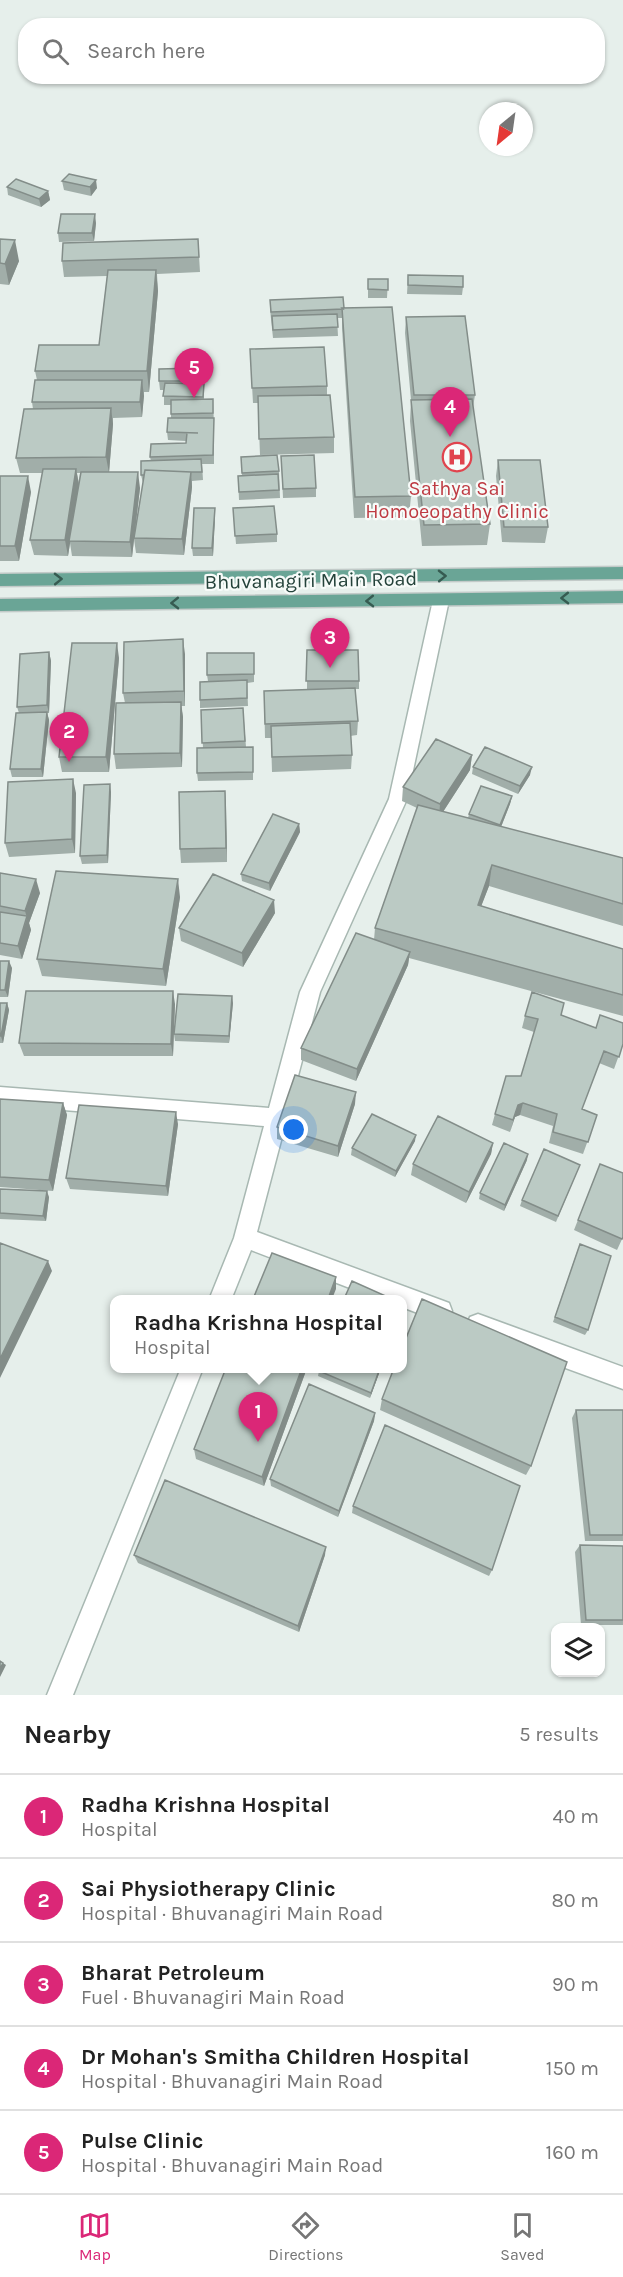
<!DOCTYPE html>
<html lang="en">
<head>
<meta charset="utf-8">
<style>
  body { margin:0; font-family:Karla,sans-serif; background:#f6f6f6; color:#222 }
  .controls { position:absolute; right:18px; bottom:18px; display:grid; overflow:hidden; border-radius:12px; box-shadow:0 2px 4px #0004 }
  .controls button { width:54px; height:54px; display:grid; place-items:center; padding:0; border:0; border-bottom:2px solid #e0e0e0; background:#fff; color:#222; font:30px sans-serif }
  .compass { position:absolute; left:479px; top:102px; width:54px; height:54px; border-radius:50%; background:#fff; box-shadow:0 2px 4px #0004; rotate:209deg }
  .you { position:absolute; left:294px; top:1130px; width:21px; height:21px; margin:-15px; border:4px solid #fff; border-radius:50%; background:#1a73e8; box-shadow:0 0 0 9px #1a73e833 }
  .badge { display:grid; place-items:center; width:39px; height:39px; border-radius:50%; background:#db2777; color:#fff; font-size:20px; font-weight:700 }
  .pin { position:absolute; translate:-50% -50px; filter:drop-shadow(0 2px 3px #0008) }
  .pin::after { content:''; position:absolute; top:32px; width:21px; height:18px; background:inherit; clip-path:polygon(0 0,100% 0,50% 100%) }
  .popup { position:absolute; left:110px; top:1295px; width:297px; height:78px; box-sizing:border-box; display:grid; place-content:center; border-radius:12px; background:#fff; filter:drop-shadow(0 2px 4px #0005); font-size:20px; white-space:nowrap; color:#767676 }
  .popup b { font-size:22px; color:#222 }
  .popup::after { content:''; position:absolute; left:50%; top:100%; margin-left:-12px; border:12px solid transparent; border-top-color:#fff }
  .list { margin:0; padding:0; list-style:none }
  h2 { display:flex; justify-content:space-between; align-items:center; height:78px; margin:0; padding:0 24px; font-size:26px }
  h2 small { font-size:20px; font-weight:400; color:#767676 }
  .list li { display:grid; grid-template-columns:39px 1fr auto; gap:18px; align-items:center; box-sizing:border-box; height:84px; padding:0 24px; border-top:2px solid #e0e0e0 }
  .list b { display:block; font-size:22px; white-space:nowrap }
  .list p { margin:0; font-size:20px; white-space:nowrap; color:#767676 }
  .list em { font-size:20px; font-style:normal; color:#767676 }
  .icon { flex:none; width:33px; height:33px; fill:none; stroke:currentColor; stroke-width:2; stroke-linecap:round; stroke-linejoin:round }
  .map { position:relative; flex:none; width:623px; height:1695px; overflow:hidden }
  .search { position:absolute; background:#fff; box-shadow:0 2px 4px #0004; left:18px; right:18px; top:18px; height:66px; display:flex; align-items:center; gap:15px; box-sizing:border-box; padding:0 21px; border-radius:24px; color:#767676; font-size:22px }
  .sheet { height:498px; background:#fff }
  nav { display:flex; justify-content:space-around; align-items:center; box-sizing:border-box; height:84px; border-top:2px solid #e0e0e0; background:#fff; font-size:16px; color:#767676 }
  nav a { display:grid; justify-items:center; gap:3px }
  nav .on { color:#db2777 }
  .map>svg:first-child { display:block }
  .lines { fill:none; stroke-linecap:round; stroke-linejoin:round }
  .minor-casing { stroke:#a8b8b2; stroke-width:3 }
  .major-casing { stroke:#c2cac8; stroke-width:3 }
  .minor { fill:#fff; fill-rule:evenodd }
  .major { fill:#6aa596; fill-rule:evenodd }
  .wall { fill:#a1aea9; fill-rule:evenodd }
  .shaded-wall { fill:#838d89 }
  .building { fill:#bbcac4; stroke:#838d89; stroke-width:1.5 }
  .oneway { stroke:#365b51 }
  .labels { text-anchor:middle; stroke-width:4.5; stroke-linejoin:round; paint-order:stroke }
  .health-label { font-size:20px; fill:#be3a42; stroke:#f7fbf9 }
  .street-label { font-size:20px; fill:#24423a; stroke:#f7fbf9 }
</style>
</head>
<body>
<div class="map">
<svg width="623" height="1695" viewBox="0 0 623 1695">
  <rect width="100%" height="100%" fill="#e6efeb"/>
  <g class="lines">
    <!-- minor casing -->
    <g class="minor-casing">
      <path id="minor" d="M441,594L447,596L449,600L407,799L320,992L257,1232L441,1300L449,1303L452,1311L449,1319L441,1322L402,1307V1300H381L251,1250L231,1300H209L234,1238L264,1126L0,1105V1087L269,1108L300,992L389,799L433,600L435,596Z
        M478,1314L623,1367V1389L470,1333L467,1325L470,1317Z
        M181,1368H203L73,1695H47Z"/>
    </g>
    <!-- major casing -->
    <g class="major-casing">
      <path id="major" d="M623,567V579L0,586V574Z
        M623,591V603L0,611V599Z"/>
    </g>
    <!-- minor -->
    <use href="#minor" class="minor"/>
    <!-- major -->
    <use href="#major" class="major"/>
  </g>
  <!-- wall -->
  <path class="wall" d="M62,181L97,188L91,196L64,190Z
    M7,187L48,191L50,200L41,207L8,195Z
    M96,223L94,241L59,242L58,233Z
    M0,239L19,261L9,285L0,284Z
    M198,239L200,272L157,274L158,291L149,392H144L142,417L113,418V424L109,472L140,488L135,530L143,483L141,475L151,461L150,457L186,443V441L168,440L167,432L171,418V405H164V390H160L159,381L198,368L199,384H204V400L213,399L214,426V464H202L203,480L192,481V487L184,555L136,553L134,539L132,557L72,556L70,543L68,556L34,555L30,540L43,473H20L16,458L33,409L32,402L37,380L35,371L99,345L107,276L64,277L62,261ZM77,473H80L79,484Z
    M408,275L463,287L462,295L407,294Z
    M368,279H388L387,298H368Z
    M344,308L411,496L409,517L354,518L342,328V318H337L338,336L273,338L270,309Z
    M406,317L475,395L473,407L490,524L487,545L422,546L410,421L411,400L405,333Z
    M250,349L327,386V395L334,437V453L260,455L258,403H253Z
    M281,456L316,488V497L283,498Z
    M241,457L279,471L280,498L239,500L238,476H242Z
    M498,460L548,527L545,543L502,542L496,476Z
    M0,476L31,492L19,561H0Z
    M215,508V517L213,556H193L192,548Z
    M233,508L277,534V542L236,544Z
    M307,650L359,681V689H355L358,721L357,735L350,736L352,755L351,769L272,772L271,738H265L264,691L324,689H307Z
    M49,652L51,661L49,713H47L49,720L43,777H12L10,769L19,713L17,707Z
    M254,653V682L247,683L248,706L200,708V700L208,681L207,675Z
    M185,654V706H181L183,717L182,767L116,769L114,754L125,703L123,693Z
    M119,658L109,772H62L59,757Z
    M243,708L246,747H253V780L198,781L197,773L203,748L201,710Z
    M472,755L470,770L443,812L468,818L469,814L512,796L510,804L501,827L623,858V926L489,886L481,906L623,949V948V1016L409,958L408,965L356,1081L301,1060V1048L374,940L375,928L417,808L402,801L403,787Z
    M473,767L530,775L518,794L472,774Z
    M225,791L227,862L181,863L180,849Z
    M111,792L108,863L82,864L80,856Z
    M76,793L75,853L9,857L5,843Z
    M299,824L300,832L270,891L242,881L241,874Z
    M0,873L40,893L29,923L31,930L22,959L0,955Z
    M180,897L166,986L42,976L37,959Z
    M275,913L243,967L181,941L179,928Z
    M0,961L12,968L8,997H0Z
    M0,1003H7L9,1010L3,1043H0Z
    M233,1003L229,1043L175,1041L174,1034Z
    M175,1004L173,1056H24L19,1043Z
    M525,1016H561L623,1044L614,1069L599,1063L582,1109L597,1115L583,1154L549,1143L553,1126L520,1115L515,1117L510,1132L492,1125L495,1114L521,1076L534,1032L522,1028Z
    M0,1099L63,1103L67,1115L53,1191L0,1187Z
    M355,1104L338,1157L277,1139V1127Z
    M178,1124L168,1196L70,1189L66,1178Z
    M415,1141L395,1177L351,1155L352,1148Z
    M493,1143L491,1154L466,1203L411,1175L413,1164Z
    M527,1160L504,1211L479,1199L480,1193Z
    M600,1164L623,1237L617,1250L574,1230Z
    M580,1165L556,1222L520,1206L522,1200Z
    M0,1189L49,1197L46,1221L0,1219Z
    M578,1249L588,1330L585,1335L553,1322Z
    M226,1368H307L264,1486L196,1459L194,1449Z
    M381,1368L370,1398L318,1376L319,1371Z
    M382,1399L531,1466L526,1475L380,1410Z
    M576,1410H623V1541H585L572,1418Z
    M375,1413L374,1421L338,1517L271,1486L270,1479Z
    M353,1506L492,1570L489,1576L352,1513Z
    M580,1545L623,1546V1625H581L575,1552Z
    M134,1555H325L299,1632L138,1563Z"/>
  <!-- shaded-wall -->
  <path class="shaded-wall" d="M96,180L97,188L91,196L90,187Z
    M48,191L50,200L41,207L39,199Z
    M95,214L96,223L94,241L92,233Z
    M15,240L19,261L9,285L5,264Z
    M156,270L158,291L149,392L147,371Z
    M142,380L144,396L142,417L140,402Z
    M111,408L113,424L109,473L106,457Z
    M76,469L79,485L68,556L65,540Z
    M138,472L140,488L132,557L130,542Z
    M191,472L192,487L184,555L182,539Z
    M28,476L31,492L19,561L15,546Z
    M215,508V517L213,556L212,548Z
    M183,639L185,654V706L184,691Z
    M117,643L119,658L109,772L106,757Z
    M49,652L51,661L49,713L47,705Z
    M181,702L183,717L182,767L180,753Z
    M47,712L49,720L43,777L41,769Z
    M472,755L470,770L439,818L440,804Z
    M532,767L530,775L518,794L520,786Z
    M73,779L76,793L75,853L72,839Z
    M110,784L111,792L108,863L107,855Z
    M225,791L226,805L227,862L226,848Z
    M512,796L510,804L499,832L500,825Z
    M299,824L300,832L270,891L269,883Z
    M492,865L489,886L474,925L478,905Z
    M36,879L40,893L29,923L31,930L22,959L18,946L27,918L25,911Z
    M178,879L180,897L166,986L163,969Z
    M274,900L275,913L243,967L242,953Z
    M410,952L408,965L356,1081L357,1069Z
    M9,961L12,968L8,997L5,990Z
    M173,991L175,1004L173,1056L171,1044Z
    M232,996L233,1003L229,1043V1036Z
    M7,1003L9,1010L3,1043L1,1036Z
    M356,1092L355,1104L338,1157V1146Z
    M63,1103L67,1115L53,1191L49,1180Z
    M523,1103L520,1115L515,1117L510,1132L518,1105Z
    M176,1112L178,1124L168,1196L166,1186Z
    M416,1135L415,1141L395,1177L396,1171Z
    M493,1143L491,1154L466,1203L469,1192Z
    M528,1154L527,1160L504,1211L505,1205Z
    M47,1191L49,1197L46,1221L43,1216Z
    M48,1261L52,1271L0,1378V1359Z
    M336,1277V1289L332,1299H328Z
    M302,1368H307L264,1486L262,1477Z
    M380,1368H381L370,1398L371,1393Z
    M375,1413L374,1421L338,1517L339,1511Z
    M326,1547L325,1555L299,1632L298,1626Z
    M3,1663L6,1665L0,1677V1669Z"/>
  <!-- building -->
  <path class="building" d="M69,174L96,180L90,187L62,181Z
    M16,179L48,191L39,199L7,187Z
    M61,214H95L92,233H58Z
    M0,239L15,240L5,264L0,263Z
    M198,239L199,257L62,261L63,243Z
    M108,270H156L147,371H35L39,345H99Z
    M408,275L463,276V287L408,285Z
    M368,279H388V290L368,289Z
    M343,297L344,308H342L343,309L271,312L270,300Z
    M392,307L411,496L355,497L342,308Z
    M337,314L338,327L273,330L272,316Z
    M465,316L475,395H414L406,317Z
    M324,347L327,386L252,388L250,349Z
    M198,368L199,381H159V369Z
    M35,380H142L140,402H32Z
    M165,383L204,384L203,397L163,396Z
    M330,395L334,437L259,439L258,396Z
    M213,399V413L171,414V400Z
    M472,399L490,524L424,525L411,400Z
    M111,408L106,457L16,458L24,409Z
    M168,418H214L213,455L150,457L151,444L186,443L187,433H198L167,432Z
    M277,455L279,471L242,473L241,457Z
    M314,455L316,488L283,489L281,456Z
    M201,459L202,472H191L145,470L144,475H141V461Z
    M498,460H540L548,527H504Z
    M43,469H76L65,540H30Z
    M145,470L191,472L182,539L134,538Z
    M81,472H138L130,542L69,541Z
    M278,474L279,490L239,492L238,476Z
    M0,476H28L15,546H0Z
    M274,506L277,534L235,536L233,508Z
    M194,508H215L212,548H192Z
    M183,639L184,691L123,693L124,642Z
    M72,643H117L106,757H59Z
    M307,650H358L359,681H306Z
    M49,652L47,705L17,707L20,654Z
    M207,653H254V674L207,675Z
    M247,680V698L200,700V682Z
    M355,688L358,721L265,724L264,691Z
    M181,702L180,753L114,754L116,703Z
    M243,708L245,741L202,743L201,710Z
    M47,712L41,769H10L16,713Z
    M350,723L352,755L272,757L271,726Z
    M436,739L472,755L440,804L403,787Z
    M253,747V772L197,773V748Z
    M485,747L532,767L520,786L473,767Z
    M73,779L72,839L5,843L8,782Z
    M110,784L107,855L80,856L84,785Z
    M481,786L512,796L500,825L469,814Z
    M225,791L226,848L180,849L179,792Z
    M418,805L623,858V904L492,865L478,905L623,949V995L375,928Z
    M273,814L299,824L269,883L241,874Z
    M56,871L178,879L163,969L37,959Z
    M0,873L36,879L25,911L0,906Z
    M213,874L274,900L242,953L179,928Z
    M0,912L27,916L18,946L0,943Z
    M356,933L410,952L357,1069L301,1048Z
    M0,961H9L5,990H0Z
    M26,991H173L171,1044L19,1043Z
    M532,992L564,1003L561,1015L596,1028L600,1015L623,1023V1044L619,1057L604,1051L582,1109L597,1115L588,1142L553,1132L557,1114L523,1103L518,1105L513,1120L495,1114L506,1076H521L538,1019L525,1016Z
    M178,994L232,996L229,1036L174,1034Z
    M0,1003H7L1,1036H0Z
    M295,1075L356,1092L338,1146L277,1127Z
    M0,1099L63,1103L49,1180L0,1177Z
    M79,1105L176,1112L166,1186L66,1178Z
    M372,1114L416,1135L396,1171L352,1148Z
    M438,1116L493,1143L469,1192L413,1164Z
    M504,1143L528,1154L505,1205L480,1193Z
    M544,1149L580,1165L558,1216L522,1200Z
    M600,1164L623,1173V1237L622,1239L578,1220Z
    M0,1189L47,1191L43,1216L0,1213Z
    M0,1243L48,1261L0,1359Z
    M580,1244L611,1256L588,1330L555,1317Z
    M272,1253L336,1277L328,1299H253Z
    M352,1281L388,1297L387,1299H344Z
    M422,1299L567,1362L531,1466L382,1399L394,1368H402V1348Z
    M226,1368H302L262,1477L194,1449Z
    M319,1368H380L371,1393L319,1371Z
    M309,1384L375,1413L339,1511L270,1479Z
    M576,1410H623V1535H590Z
    M385,1425L520,1486L492,1570L353,1506Z
    M165,1480L326,1547L298,1626L134,1555Z
    M580,1545L623,1546V1620H586Z
    M0,1661L3,1663L0,1669Z"/>
  <!-- one-way arrows -->
  <defs><path id="oneway-chevron" d="M-2-3.5L2.5 0L-2 3.5" fill="none" stroke-width="1.6" stroke-linecap="round" stroke-linejoin="round" transform="scale(1.5)"/></defs>
  <g class="oneway">
    <use href="#oneway-chevron" transform="translate(442 576) rotate(-1)"/>
    <use href="#oneway-chevron" transform="translate(58 579) rotate(-1)"/>
    <use href="#oneway-chevron" transform="translate(565 598) rotate(179)"/>
    <use href="#oneway-chevron" transform="translate(370 601) rotate(179)"/>
    <use href="#oneway-chevron" transform="translate(175 603) rotate(179)"/>
  </g>
  <!-- icons -->
  <defs>
    <g id="hospital-ring" transform="scale(1.5)"><circle r="9.5" fill="#f7fbf9" stroke="#e0444e" stroke-width="1.5"/><path d="M-5-5h3v3.5h4V-5h3V5h-3V1.5h-4V5h-3Z" fill="#e0444e"/></g>
  </defs>
  <g fill-rule="evenodd">
    <use href="#hospital-ring" x="457" y="457"/>
  </g>
  <g class="labels">
    <!-- health labels -->
    <g class="health-label">
      <text x="457" y="495">Sathya Sai<tspan x="457" dy="23">Homoeopathy Clinic</tspan></text>
    </g>
    <!-- street labels -->
    <g class="street-label">
      <text transform="translate(311 580) rotate(-1)" y="7">Bhuvanagiri Main Road</text>
    </g>
  </g>
</svg>
<div class="controls">
<button><svg class="icon" aria-label="layers" viewBox="0 0 24 24"><path d="M12 4l9 5-9 5-9-5zM3 14l9 5 9-5"/></svg></button>
</div>
<svg class="compass" viewBox="-18 -18 36 36"><path d="M0-13l5 13h-10z" fill="#e53935"/><path d="M0 13l5-13h-10z" fill="#767676"/></svg>
<div class="you"></div>
<div class="pin badge" style="left:258px;top:1442px">1</div>
<div class="popup"><b>Radha Krishna Hospital</b>Hospital</div>
<div class="pin badge" style="left:69px;top:762px">2</div>
<div class="pin badge" style="left:330px;top:668px">3</div>
<div class="pin badge" style="left:450px;top:437px">4</div>
<div class="pin badge" style="left:194px;top:398px">5</div>
<div class="search"><svg class="icon" aria-label="search" viewBox="0 0 24 24"><circle cx="10" cy="10" r="6"/><path d="M15 15l6 6"/></svg>Search here</div>
</div>
<section class="sheet">
<h2>Nearby<small>5 results</small></h2>
<ul class="list">
<li><span class="badge">1</span><div><b>Radha Krishna Hospital</b><p>Hospital</p></div><em>40 m</em></li>
<li><span class="badge">2</span><div><b>Sai Physiotherapy Clinic</b><p>Hospital · Bhuvanagiri Main Road</p></div><em>80 m</em></li>
<li><span class="badge">3</span><div><b>Bharat Petroleum</b><p>Fuel · Bhuvanagiri Main Road</p></div><em>90 m</em></li>
<li><span class="badge">4</span><div><b>Dr Mohan's Smitha Children Hospital</b><p>Hospital · Bhuvanagiri Main Road</p></div><em>150 m</em></li>
<li><span class="badge">5</span><div><b>Pulse Clinic</b><p>Hospital · Bhuvanagiri Main Road</p></div><em>160 m</em></li>
</ul>
</section>
<nav>
<a class="on"><svg class="icon" aria-label="map" viewBox="0 0 24 24"><path d="M3 6l6-2 6 2 6-2v14l-6 2-6-2-6 2zM9 4v14M15 6v14"/></svg>Map</a>
<a><svg class="icon" aria-label="directions" viewBox="0 0 24 24"><path d="M12 3l9 9-9 9-9-9zM9 14v-3h6M13 9l2 2-2 2"/></svg>Directions</a>
<a><svg class="icon" aria-label="saved" viewBox="0 0 24 24"><path d="M7 4h10v16l-5-4-5 4z"/></svg>Saved</a>
</nav>
</body>
</html>
